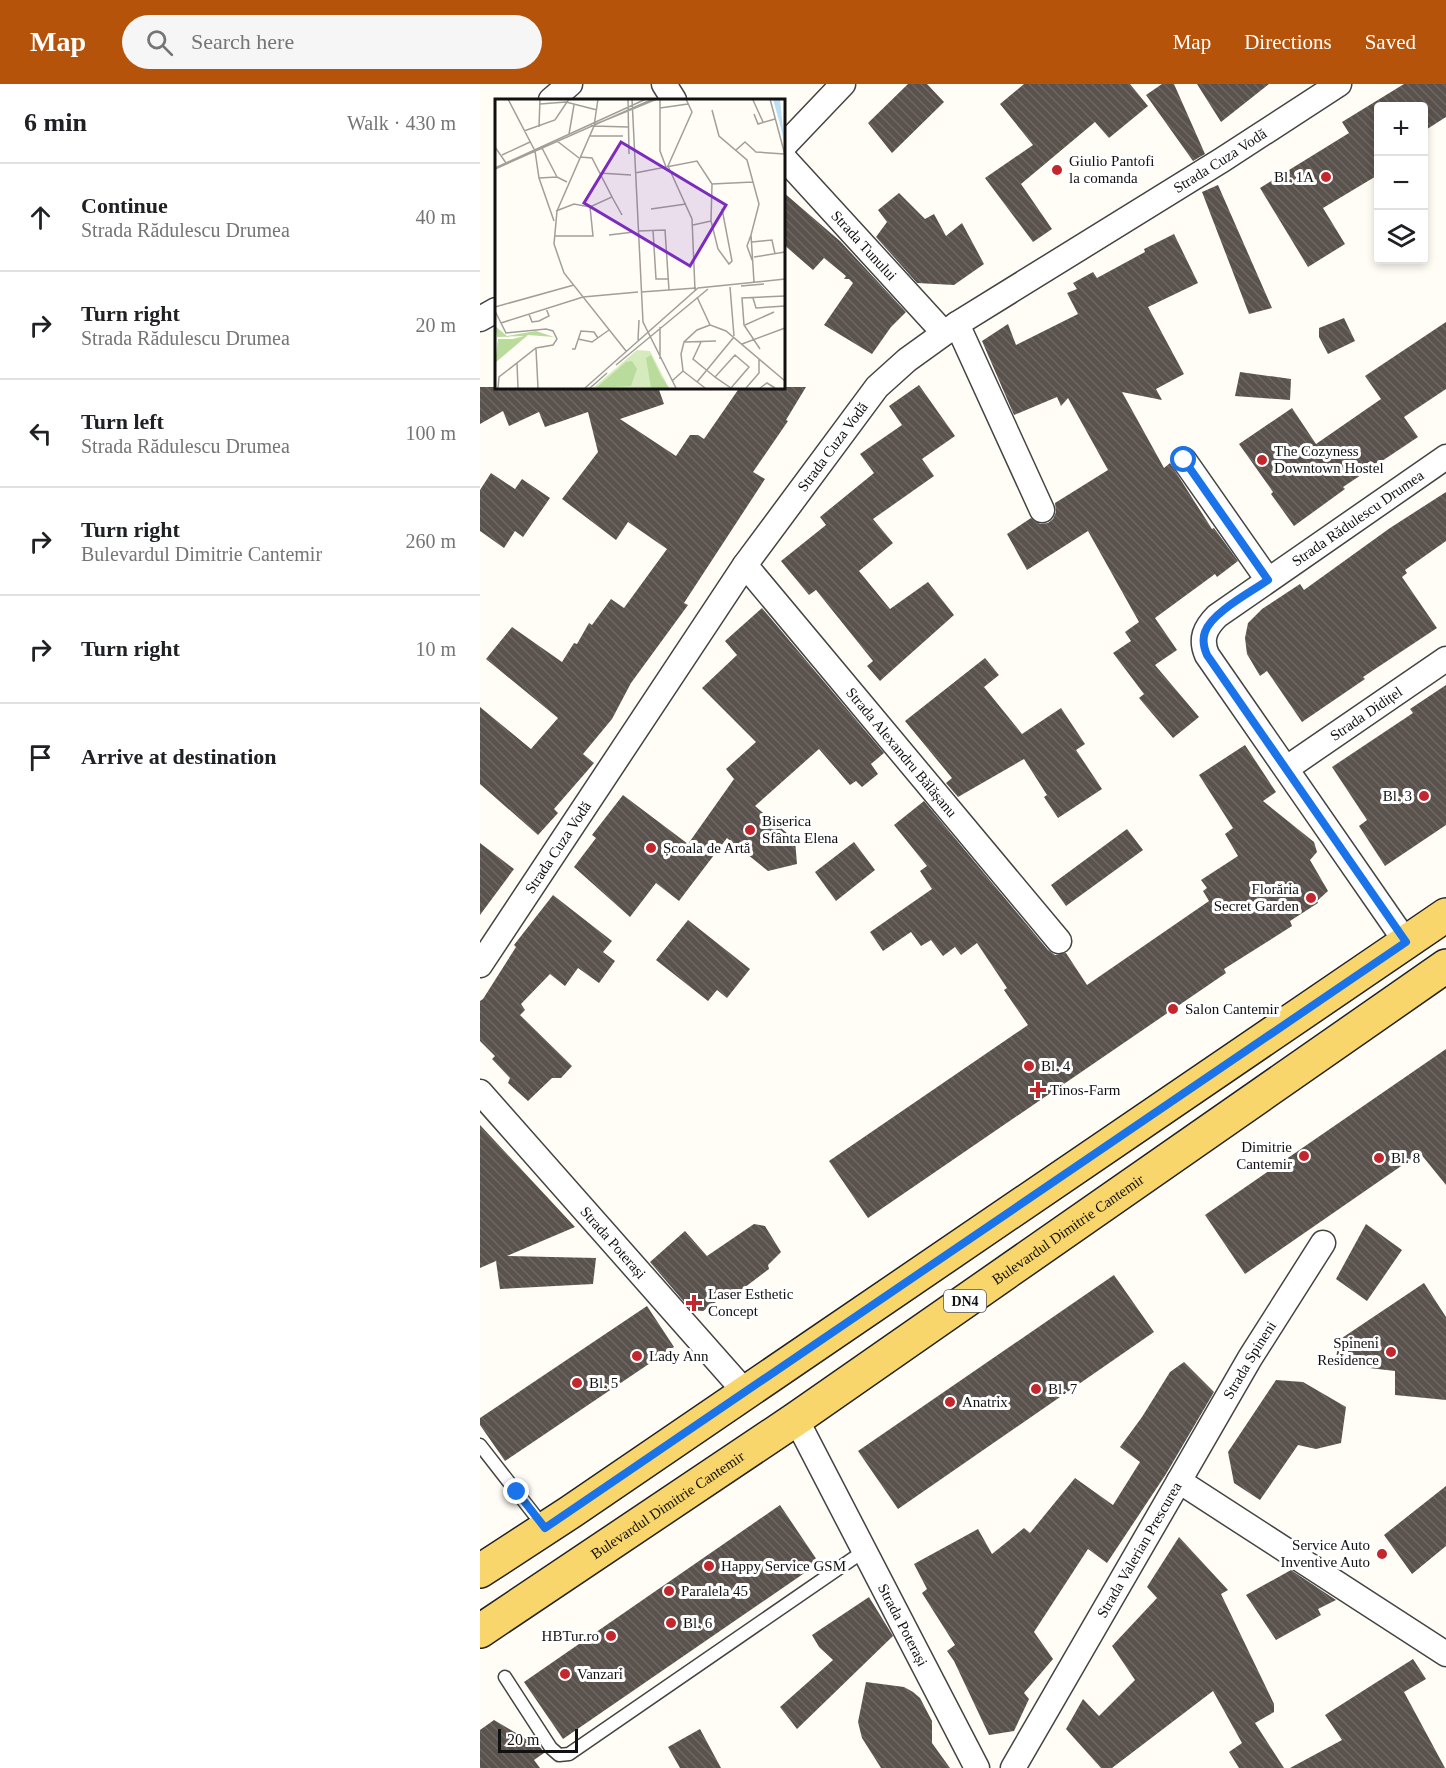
<!DOCTYPE html>
<html lang="en">
<head>
<meta charset="utf-8">
<style>
  body { margin:0; font-family:"Times New Roman",serif; background:#f6f6f6; color:#202124 }
  .controls { position:absolute; right:18px; top:18px; display:grid; overflow:hidden; border-radius:6px; box-shadow:0 3px 9px #0003 }
  .controls button { width:54px; height:54px; display:grid; place-items:center; padding:0; border:0; border-bottom:2px solid #e0e0e0; background:#fff; color:#202124; font:30px sans-serif }
  .scale { position:absolute; left:18px; bottom:15px; width:80px; box-sizing:border-box; padding-left:6px; border:3px solid #111; border-top:0; font-size:16px; line-height:21px; white-space:nowrap; color:#111; -webkit-text-stroke:4px #fff; paint-order:stroke }
  .stop { position:absolute; width:18px; height:18px; margin:-14px; border:4px solid #1a73e8; border-radius:50%; background:#fff }
  .stop.end { background:#1a73e8; border-color:#fff; box-shadow:0 2px 6px #0008 }
  .list { margin:0; padding:0; list-style:none }
  h2 { display:flex; justify-content:space-between; align-items:center; height:78px; margin:0; padding:0 24px; font-size:26px }
  h2 small { font-size:20px; font-weight:400; color:#757577 }
  .list li { display:grid; grid-template-columns:39px 1fr auto; gap:18px; align-items:center; box-sizing:border-box; height:108px; padding:0 24px; border-top:2px solid #e0e0e0 }
  .list b { display:block; font-size:22px; white-space:nowrap }
  .list p { margin:0; font-size:20px; white-space:nowrap; color:#757577 }
  .list em { font-size:20px; font-style:normal; color:#757577 }
  .icon { flex:none; width:33px; height:33px; fill:none; stroke:currentColor; stroke-width:2; stroke-linecap:round; stroke-linejoin:round }
  .map { position:relative; flex:none; width:966px; height:1684px; overflow:hidden }
  header { display:flex; align-items:center; gap:36px; box-sizing:border-box; height:84px; padding:0 30px; background:#b45309; color:#fff }
  header strong { font-size:28px }
  nav { display:flex; gap:33px; margin-inline-start:auto; font-size:21px }
  .search { width:420px; height:54px; background:#f6f6f6; display:flex; align-items:center; gap:15px; box-sizing:border-box; padding:0 21px; border-radius:33px; color:#757577; font-size:22px }
  main { display:flex }
  aside { flex:1; background:#fff }
  .map>svg:first-child { display:block }
  .building { fill:url(#building-back-hatch) }
  .lines { fill:none; stroke-linecap:round; stroke-linejoin:round }
  .service-casing { stroke:#444; stroke-width:15 }
  .minor-casing { stroke:#444; stroke-width:27 }
  .primary-casing { stroke:#222; stroke-width:36 }
  .service { stroke:#fff; stroke-width:12 }
  .minor { stroke:#fff; stroke-width:24 }
  .primary { stroke:#f9d66b; stroke-width:33 }
  .route { stroke:#1a73e8; stroke-width:8 }
  .poi-dot { fill:#c4262e; stroke:#fff; stroke-width:2 }
  .labels { text-anchor:middle; stroke-width:6; stroke-linejoin:round; paint-order:stroke }
  .shield { fill:#fff; stroke:#585858; stroke-width:1.5 }
  .shield-label { font-size:14px; font-weight:bold; fill:#111 }
  .poi-label { font-size:15px; fill:#111; stroke:#fff; text-anchor:start }
  .street-label { font-size:15px; fill:#111; stroke:#fff }
  .inset-road { fill:none; stroke:#a09f9a; stroke-width:1.5 }
  .view { fill:#7b2cbf; fill-opacity:0.15; stroke:#7b2cbf; stroke-width:3 }
  .inset-edge { fill:none; stroke:#111; stroke-width:3 }
</style>
</head>
<body>
<header>
<strong>Map</strong>
<div class="search"><svg class="icon" aria-label="search" viewBox="0 0 24 24"><circle cx="10" cy="10" r="6"/><path d="M15 15l6 6"/></svg>Search here</div>
<nav><a>Map</a><a>Directions</a><a>Saved</a></nav>
</header>
<main>
<aside>
<h2>6 min<small>Walk · 430 m</small></h2>
<ul class="list">
<li><svg class="icon" aria-label="ahead" viewBox="0 0 24 24"><path d="M12 20V5M6 11l6-6 6 6"/></svg><div><b>Continue</b><p>Strada Rădulescu Drumea</p></div><em>40 m</em></li>
<li><svg class="icon" aria-label="right" viewBox="0 0 24 24"><path d="M7 20v-9h11M14 6l5 5-5 5"/></svg><div><b>Turn right</b><p>Strada Rădulescu Drumea</p></div><em>20 m</em></li>
<li><svg class="icon" aria-label="left" viewBox="0 0 24 24"><path d="M17 20v-9H6M10 6l-5 5 5 5"/></svg><div><b>Turn left</b><p>Strada Rădulescu Drumea</p></div><em>100 m</em></li>
<li><svg class="icon" aria-label="right" viewBox="0 0 24 24"><path d="M7 20v-9h11M14 6l5 5-5 5"/></svg><div><b>Turn right</b><p>Bulevardul Dimitrie Cantemir</p></div><em>260 m</em></li>
<li><svg class="icon" aria-label="right" viewBox="0 0 24 24"><path d="M7 20v-9h11M14 6l5 5-5 5"/></svg><div><b>Turn right</b></div><em>10 m</em></li>
<li><svg class="icon" aria-label="arrive" viewBox="0 0 24 24"><path d="M6 21V4h12l-3 4 3 4H6"/></svg><div><b>Arrive at destination</b></div></li>
</ul>
</aside>
<div class="map">
<svg width="966" height="1684" viewBox="0 0 966 1684">
  <defs>
    <pattern id="building-back-hatch" width="6" height="6" patternUnits="userSpaceOnUse" patternTransform="scale(1.5)"><rect width="6" height="6" fill="#5a524d"/><path d="M-1 5l2 2M0 0l6 6M5-1l2 2" fill="none" stroke="#6d6662"/></pattern>
  </defs>
  <rect width="100%" height="100%" fill="#fffdf5"/>
  <!-- building -->
  <path class="building" d="M428,0H447L464,18L412,69L388,39Z
    M544,0H650L668,22L629,54L615,38L541,100L572,145L553,158L505,94L553,61L520,20Z
    M682,0H694L725,70L713,77L666,11Z
    M717,0H789L741,38Z
    M924,0H966V33L944,47V22H898V91L843,124L865,160L828,183L780,104L869,49L862,38Z
    M738,101L792,224L769,230L722,108Z
    M303,108L360,157L426,228L411,243L392,270L344,241L373,199L369,195H364L366,192L344,174L333,186L303,160Z
    M419,109L445,135L454,130L466,152L482,139L504,180L474,201L437,199L396,153L407,138L398,126Z
    M694,150L718,199L668,223L704,290L676,305L682,316L642,308L684,384L690,379L732,445L734,444L758,477L737,493L735,490L675,534L697,566L675,581L719,633L693,654L659,614L664,610L633,569L651,557L645,548L659,538L608,447L547,486L527,450L551,434L560,440L568,439L573,435L576,428L575,419L628,386L588,314L581,322L577,313L534,331L502,257L528,240L536,261L598,230L587,209L597,205L593,199L613,188L617,194L665,168L664,165Z
    M864,234L875,257L848,270L839,253V244Z
    M966,238V305L924,333L938,353L863,403L865,405L814,442L791,410L793,408L759,360L812,324L836,360L901,315L885,292Z
    M760,288L811,295L810,316L755,312Z
    M439,301L475,352L442,375L454,392L393,435L413,459L379,487L410,525L448,498L474,531L400,597L387,582L393,577L336,506L329,511L301,477L346,441L340,433L394,389L380,370L422,341L409,322Z
    M0,303H178L184,320L140,335L196,372L210,351H218L224,355L260,303H326L306,336L308,337L273,388L285,395L204,519L208,521L151,599L132,635L103,670L114,679L74,725L78,729L58,751L0,700V623L51,665L78,634L6,575L32,543L82,578L94,559L97,560L109,539L112,541L131,515L144,524L187,465L148,438L136,456L82,415L118,368L108,328L65,343L59,328L29,342L23,327L0,340Z
    M11,389L35,405L42,395L70,414L43,453L35,447L24,464L0,447V406Z
    M966,408V457L925,486L927,489L922,493L957,544L883,593L885,595L822,638L787,587L780,592L767,570L765,554L768,539L782,525L820,500L824,506L910,444Z
    M282,524L404,669L391,680L398,690L382,703L376,697L370,701L339,665L275,722L315,756L317,780L288,787L247,754L199,817L176,799L150,833L94,783L116,754L112,751L143,711L208,760L254,695L246,685L276,658L222,604L257,571L245,557Z
    M505,574L519,591L504,603L542,650L581,624L605,660L596,666L622,705L578,734L564,713L567,711L544,675L478,713L466,699L472,694L425,637Z
    M966,601V741L905,782L879,742L887,736L852,683L933,629L930,625Z
    M765,661L796,708L783,717L834,758L837,768L830,776L848,807L837,817L838,819L810,837L812,842L744,885L746,889L388,1134L349,1077L548,941L524,906L527,904L497,859L481,871L475,863L463,872L451,856L441,862L431,848L403,867L390,848L452,805L440,787L447,782L414,741L444,717L568,866L575,871L586,869L607,901L729,817L723,807L727,804L721,796L758,772L745,750L753,744L719,691Z
    M647,745L663,766L586,822L571,801Z
    M374,758L395,786L356,817L335,788Z
    M0,759L34,785L0,831Z
    M73,811L132,857L123,868L135,877L119,899L98,884L85,902L70,890L41,920L45,926L40,931L92,982L81,994H72L48,1017L28,999L30,994L12,975L15,972L0,957V917L3,915L36,863L34,861Z
    M208,836L270,885L247,914L237,906L228,917L176,876Z
    M966,965V1101L940,1069L765,1190L725,1131Z
    M0,1041L95,1143L27,1172L116,1174L113,1200L20,1205L16,1177L0,1184Z
    M274,1140L285,1142L301,1168L288,1181L289,1185L248,1216L243,1213L223,1227L211,1226L170,1178L205,1147L227,1172Z
    M886,1140L922,1166L887,1217L856,1195Z
    M634,1191L674,1248L418,1425L378,1367Z
    M944,1199L966,1233V1316L915,1311V1287L855,1280L859,1256Z
    M167,1222L194,1263L25,1377L0,1341V1334Z
    M704,1278L734,1308L686,1390L627,1479L608,1465L554,1548L573,1575L544,1609L549,1615L534,1647L509,1651L474,1577L467,1567L475,1561L442,1509L447,1505L434,1480L498,1445L512,1470L544,1444L550,1449L595,1394L633,1421L660,1378L640,1363L662,1333L690,1288Z
    M796,1296L823,1298L866,1323L861,1359L836,1365L818,1361L780,1416L754,1399L748,1368Z
    M966,1402V1462L932,1490L904,1451Z
    M300,1421L339,1479L83,1655L44,1598Z
    M699,1453L748,1506L741,1510L794,1620V1628L775,1639L804,1684H759L749,1668L762,1659L733,1607L632,1684H621L586,1645L603,1615L619,1632L655,1596L632,1562L677,1514L667,1503Z
    M811,1486L856,1516L838,1525L841,1531L796,1556L766,1511Z
    M389,1513L413,1552L317,1645L300,1623L353,1576L339,1563L332,1551Z
    M933,1575L946,1595L924,1608L965,1684H810L862,1656L845,1631Z
    M386,1598L424,1603L433,1608L440,1614L452,1637V1659L470,1684H401L382,1654L378,1638Z
    M14,1636L61,1664L64,1669L54,1676L60,1684H0V1646Z
    M220,1645L241,1684H200L188,1663Z"/>
  <g class="lines">
    <!-- service casing -->
    <g class="service-casing">
      <path id="service" d="M0,1361L64,1443
        M25,1593L71,1664L79,1671L89,1670L384,1467"/>
    </g>
    <!-- minor casing -->
    <g class="minor-casing">
      <g id="minor">
        <path d="M184,0L194,16"/>
        <path d="M71,16L90,0"/>
        <path d="M303,63L363,0"/>
        <path id="s1" d="M303,73L464,249"/>
        <path d="M0,235L16,226"/>
        <path d="M477,240L562,426"/>
        <path d="M704,376L788,496"/>
        <path id="s2" d="M265,481L579,857"/>
        <path id="s3" d="M807,684L966,575"/>
        <path id="s4" d="M926,858L727,571C720,555 725,544 737,532L966,373"/>
        <path id="s5" d="M0,881L265,481L397,303L427,276L477,240L742,76L859,0"/>
        <path id="s6" d="M0,1008L266,1309"/>
        <path id="s7" d="M316,1335L497,1684"/>
        <path id="s8" d="M699,1397L770,1274L843,1159"/>
        <path id="s9" d="M533,1684L699,1397L966,1570"/>
      </g>
    </g>
    <!-- primary casing -->
    <g class="primary-casing">
      <g id="primary">
        <path d="M0,1487L89,1429L966,831"/>
        <path id="s10" d="M0,1547L316,1335L966,882"/>
      </g>
    </g>
    <!-- service -->
    <use href="#service" class="service"/>
    <!-- minor -->
    <use href="#minor" class="minor"/>
    <!-- primary -->
    <use href="#primary" class="primary"/>
  </g>
  <g class="lines">
    <!-- route -->
    <path class="route" d="M37,1408L65,1444L926,858L727,571C724,564 722,556 725,548C731,529 771,508 788,496L704,376"/>
  </g>
  <!-- markers -->
  <g class="poi-dot">
    <circle cx="577" cy="86" r="6"/>
    <circle cx="846" cy="93" r="6"/>
    <circle cx="782" cy="376" r="6"/>
    <circle cx="944" cy="712" r="6"/>
    <circle cx="270" cy="746" r="6"/>
    <circle cx="171" cy="764" r="6"/>
    <circle cx="831" cy="814" r="6"/>
    <circle cx="693" cy="925" r="6"/>
    <circle cx="549" cy="982" r="6"/>
    <path d="M555 997h6v6h6v6h-6v6h-6v-6h-6v-6h6z"/>
    <circle cx="824" cy="1072" r="6"/>
    <circle cx="899" cy="1074" r="6"/>
    <path d="M211 1210h6v6h6v6h-6v6h-6v-6h-6v-6h6z"/>
    <circle cx="911" cy="1268" r="6"/>
    <circle cx="157" cy="1272" r="6"/>
    <circle cx="97" cy="1299" r="6"/>
    <circle cx="556" cy="1305" r="6"/>
    <circle cx="470" cy="1318" r="6"/>
    <circle cx="902" cy="1470" r="6"/>
    <circle cx="229" cy="1482" r="6"/>
    <circle cx="189" cy="1507" r="6"/>
    <circle cx="191" cy="1539" r="6"/>
    <circle cx="131" cy="1552" r="6"/>
    <circle cx="85" cy="1590" r="6"/>
  </g>
  <g class="labels">
    <!-- shield labels -->
    <rect class="shield" x="464" y="1206" width="42" height="22" rx="4.5"/>
    <g class="shield-label">
      <text x="485" y="1222">DN4</text>
    </g>
    <!-- poi labels -->
    <g class="poi-label">
      <text x="589" y="82">Giulio Pantofi<tspan x="589" dy="17">la comanda</tspan></text>
      <text x="834" y="98" text-anchor="end">Bl. 1A</text>
      <text x="794" y="372">The Cozyness<tspan x="794" dy="17">Downtown Hostel</tspan></text>
      <text x="932" y="717" text-anchor="end">Bl. 3</text>
      <text x="282" y="742">Biserica<tspan x="282" dy="17">Sfânta Elena</tspan></text>
      <text x="183" y="769">Școala de Artă</text>
      <text x="819" y="810" text-anchor="end">Florăria<tspan x="819" dy="17">Secret Garden</tspan></text>
      <text x="705" y="930">Salon Cantemir</text>
      <text x="561" y="987">Bl. 4</text>
      <text x="570" y="1011">Tinos-Farm</text>
      <text x="812" y="1068" text-anchor="end">Dimitrie<tspan x="812" dy="17">Cantemir</tspan></text>
      <text x="911" y="1079">Bl. 8</text>
      <text x="228" y="1215">Laser Esthetic<tspan x="228" dy="17">Concept</tspan></text>
      <text x="899" y="1264" text-anchor="end">Spineni<tspan x="899" dy="17">Residence</tspan></text>
      <text x="169" y="1277">Lady Ann</text>
      <text x="109" y="1304">Bl. 5</text>
      <text x="568" y="1310">Bl. 7</text>
      <text x="482" y="1323">Anatrix</text>
      <text x="890" y="1466" text-anchor="end">Service Auto<tspan x="890" dy="17">Inventive Auto</tspan></text>
      <text x="241" y="1487">Happy Service GSM</text>
      <text x="201" y="1512">Paralela 45</text>
      <text x="203" y="1544">Bl. 6</text>
      <text x="119" y="1557" text-anchor="end">HBTur.ro</text>
      <text x="97" y="1595">Vanzari</text>
    </g>
    <!-- street labels -->
    <g class="street-label">
      <text dy="5" stroke="none"><textPath href="#s5" startOffset="1113">Strada Cuza Vodă</textPath></text>
      <text dy="5" stroke="none"><textPath href="#s1" startOffset="120">Strada Tunului</textPath></text>
      <text dy="5" stroke="none"><textPath href="#s5" startOffset="627">Strada Cuza Vodă</textPath></text>
      <text dy="5" stroke="none"><textPath href="#s4" startOffset="564">Strada Rădulescu Drumea</textPath></text>
      <text dy="5" stroke="none"><textPath href="#s3" startOffset="96">Strada Didițel</textPath></text>
      <text dy="5" stroke="none"><textPath href="#s2" startOffset="244">Strada Alexandru Bălășanu</textPath></text>
      <text dy="5" stroke="none"><textPath href="#s5" startOffset="141">Strada Cuza Vodă</textPath></text>
      <text dy="5" stroke="none"><textPath href="#s10" startOffset="712">Bulevardul Dimitrie Cantemir</textPath></text>
      <text dy="5" stroke="none"><textPath href="#s6" startOffset="201">Strada Poterași</textPath></text>
      <text dy="5" stroke="none"><textPath href="#s8" startOffset="140">Strada Spineni</textPath></text>
      <text dy="5" stroke="none"><textPath href="#s10" startOffset="226">Bulevardul Dimitrie Cantemir</textPath></text>
      <text dy="5" stroke="none"><textPath href="#s9" startOffset="252">Strada Valerian Prescurea</textPath></text>
      <text dy="5" stroke="none"><textPath href="#s7" startOffset="232">Strada Poterași</textPath></text>
    </g>
  </g>
  <!-- overview -->
  <g transform="translate(15 15)">
    <rect width="290" height="290" fill="#fffdf5"/>
    <path d="M142,251L155,252L174,289H98Z" fill="#d5ebbd"/>
    <path d="M0,227L12,237L41,232L59,238L33,236L0,264L3,240H18L29,237L2,238ZM156,256L166,277L174,289H156L151,259ZM137,262L142,270L136,287L101,289L131,263Z" fill="#b9dc9c"/>
    <path d="M278,0H285L289,41L286,29Z" fill="#b9e0f7"/>
    <path class="inset-road" d="M13,0L40,52L44,79L59,122M103,0L99,27L62,112L59,145L69,174L131,252M133,0L134,55M137,0L148,223L181,289M165,0V52L171,68M191,0L197,13L173,67L197,120L200,191M275,0L290,56M258,1L268,23M45,5L71,3L102,11M165,9L193,5M217,11L224,37L252,61L264,105L256,136M259,15L263,25L280,20M96,27L162,0M99,27L133,28M44,28L45,0M29,32L60,21L74,0M74,35L79,6M94,37H128M62,42L84,59M0,48L11,64M47,49L62,78M241,51L250,43L261,53L289,55M7,56L35,43M0,69L151,0M0,70L158,0M104,74L136,76M140,74L202,62L217,85L216,122L223,150L234,165L237,162L227,110M44,79L62,78L72,83M217,85L258,83M117,98L127,116M156,110L191,105M61,112L79,105L95,108L117,98L97,59L85,58M198,126L216,122M158,131L161,180H173M143,132L170,131L174,191M114,136L139,133M59,137H98L95,108M257,143L277,141L280,155M259,158L290,153M257,161L252,147L256,136L259,183M246,187L269,185M235,188L239,237M146,193L201,189M202,198L215,226L231,232L290,282M258,199L261,209L290,207M0,208L79,186M0,212L11,234L51,230L58,232L62,240L58,246L41,249L4,278L3,289M34,215L37,223L44,222L54,217L51,209M6,224L88,198L143,193M250,226L279,213M165,228V260M83,240L97,243L114,231M143,241L144,221M190,243L221,242M206,243L198,260L220,278M247,245L290,229M41,250L43,289M77,250H80L86,232L99,233L103,239M265,250L249,226L247,199L290,197M240,256L254,268L236,289L220,278ZM22,264L23,289M121,266L213,190M188,272L210,289M177,282L188,272L186,255L189,243L202,231L215,226M202,283L239,238M90,289L203,189L290,180M95,289L112,274M251,289L264,274V260M265,289L272,284L280,289"/>
    <path class="view" d="M126,43L231,106L195,167L89,104Z"/>
    <rect width="290" height="290" class="inset-edge"/>
  </g>
</svg>
<div class="controls">
<button>+</button>
<button>−</button>
<button><svg class="icon" aria-label="layers" viewBox="0 0 24 24"><path d="M12 4l9 5-9 5-9-5zM3 14l9 5 9-5"/></svg></button>
</div>
<div class="scale">20 m</div>
<div class="stop" style="left:704px;top:376px"></div>
<div class="stop end" style="left:37px;top:1408px"></div>
</div>
</main>
</body>
</html>
